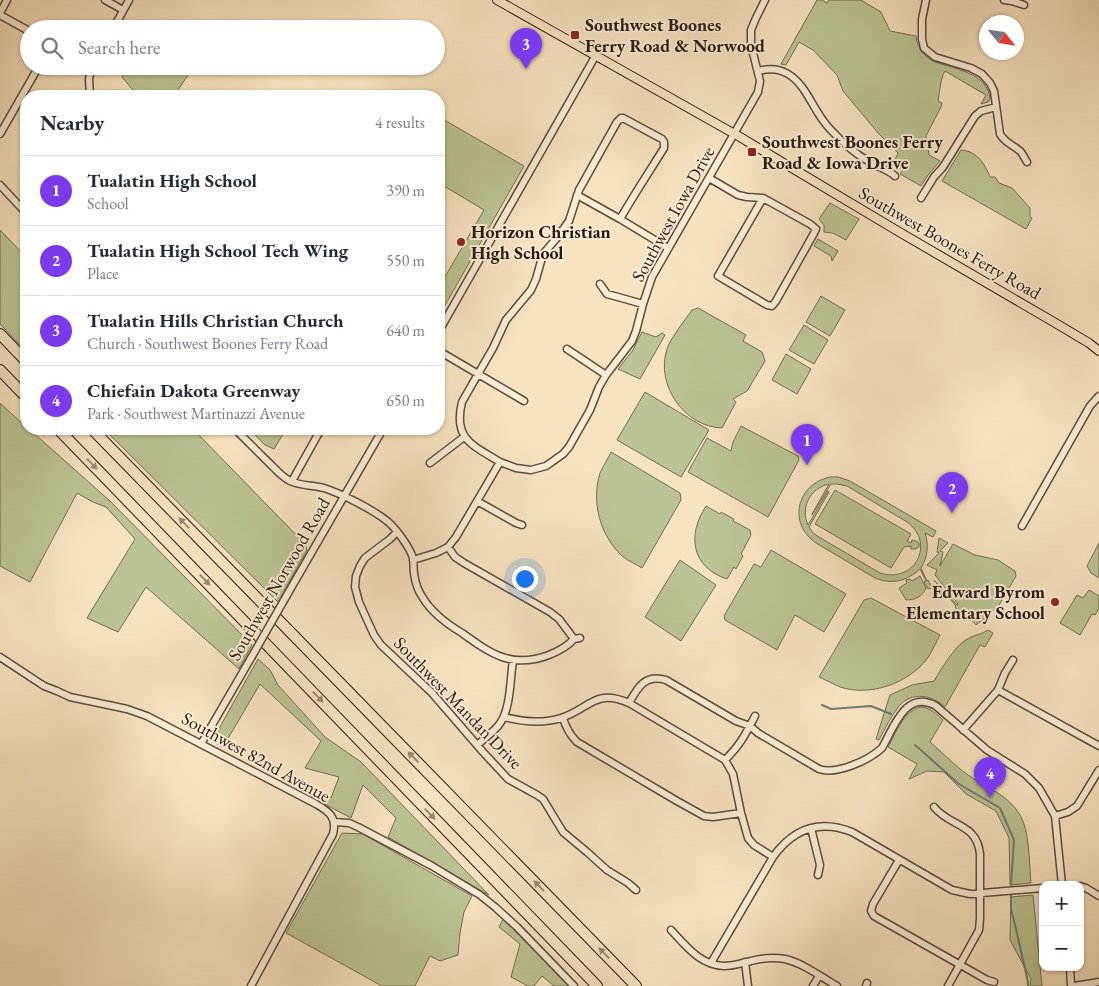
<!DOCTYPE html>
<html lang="en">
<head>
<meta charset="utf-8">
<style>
  body { margin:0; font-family:"EB Garamond",serif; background:#f2f2f3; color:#1f2937 }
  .controls { position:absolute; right:15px; bottom:15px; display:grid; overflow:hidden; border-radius:10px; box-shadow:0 1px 4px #0004 }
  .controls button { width:45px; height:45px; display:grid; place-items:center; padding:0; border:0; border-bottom:1px solid #e0e1e3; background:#fff; color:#1f2937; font:25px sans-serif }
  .compass { position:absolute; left:979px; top:15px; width:45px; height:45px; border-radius:50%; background:#fff; box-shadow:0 1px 4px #0004; rotate:120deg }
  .you { position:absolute; left:524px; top:578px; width:18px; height:18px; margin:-12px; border:4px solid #fff; border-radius:50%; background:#1a73e8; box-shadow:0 0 0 8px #1a73e833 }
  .badge { display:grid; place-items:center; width:32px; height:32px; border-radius:50%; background:#7c3aed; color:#fff; font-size:16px; font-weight:700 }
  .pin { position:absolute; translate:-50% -41px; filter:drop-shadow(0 1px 2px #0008) }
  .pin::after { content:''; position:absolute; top:26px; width:18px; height:15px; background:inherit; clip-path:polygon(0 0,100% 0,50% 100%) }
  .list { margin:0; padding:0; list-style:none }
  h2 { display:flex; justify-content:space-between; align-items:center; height:65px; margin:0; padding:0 20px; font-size:21px }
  h2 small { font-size:16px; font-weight:400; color:#747a83 }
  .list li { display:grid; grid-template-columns:32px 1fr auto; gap:15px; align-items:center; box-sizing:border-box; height:70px; padding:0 20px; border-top:1px solid #e0e1e3 }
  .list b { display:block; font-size:19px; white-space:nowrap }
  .list p { margin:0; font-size:16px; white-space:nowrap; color:#747a83 }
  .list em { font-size:16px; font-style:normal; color:#747a83 }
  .icon { flex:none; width:28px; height:28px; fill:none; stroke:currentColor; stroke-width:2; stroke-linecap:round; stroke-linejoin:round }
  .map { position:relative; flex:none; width:1099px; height:986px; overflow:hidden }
  .search { position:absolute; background:#fff; box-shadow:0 1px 4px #0004; left:20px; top:20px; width:425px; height:55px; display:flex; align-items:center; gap:12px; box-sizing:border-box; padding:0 18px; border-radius:28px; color:#747a83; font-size:19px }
  .panel { position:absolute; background:#fff; box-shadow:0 1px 4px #0004; left:20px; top:90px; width:425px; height:345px; border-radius:20px }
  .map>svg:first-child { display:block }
  .green { fill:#bbc494; stroke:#726e53; fill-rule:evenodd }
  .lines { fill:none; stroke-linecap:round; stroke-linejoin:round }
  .stream { stroke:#717b77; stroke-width:2 }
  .minor-casing { stroke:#5e4b3e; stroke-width:9 }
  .major-casing { stroke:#2a1812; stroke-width:10 }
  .highway-casing { stroke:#2a1812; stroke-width:12 }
  .minor { stroke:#faedd6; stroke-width:6 }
  .major { stroke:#f8e3c0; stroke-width:8 }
  .highway { stroke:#f8e3c0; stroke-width:10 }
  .minor-bridge-casing { stroke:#5e4b3e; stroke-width:9; stroke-linecap:butt }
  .minor-bridge { stroke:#faedd6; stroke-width:6 }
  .oneway { fill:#9b8872 }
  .poi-dot { fill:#8f2418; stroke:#faedd6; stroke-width:2 }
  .labels { text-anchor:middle; stroke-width:4; stroke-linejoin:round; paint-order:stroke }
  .poi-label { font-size:18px; font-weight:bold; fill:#2a1812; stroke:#faedd6; text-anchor:start }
  .street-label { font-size:18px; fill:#2a1812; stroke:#faedd6 }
</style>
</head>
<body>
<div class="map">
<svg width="1099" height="986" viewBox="0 0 1099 986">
  <rect width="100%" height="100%" fill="#f8e3c0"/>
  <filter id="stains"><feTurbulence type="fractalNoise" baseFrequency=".004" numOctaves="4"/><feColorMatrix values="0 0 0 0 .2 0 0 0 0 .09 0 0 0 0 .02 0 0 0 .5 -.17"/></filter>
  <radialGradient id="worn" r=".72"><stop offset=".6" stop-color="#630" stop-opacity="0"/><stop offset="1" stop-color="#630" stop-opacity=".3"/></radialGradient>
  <!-- green -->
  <path class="green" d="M817,0H822L827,3L829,0H861L881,12L890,31L916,36C917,48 924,57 935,62C955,69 988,73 990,99L988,102L981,104L986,95L945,71C940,80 940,91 938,101L942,103L941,107L926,136L929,155L940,161L928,175L921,186L900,174L903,170L893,164L898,153L879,134L843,91L837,75L813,50L799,42L786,65L781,64Z
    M128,66H194L174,96H140L132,89L122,77Z
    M439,117L524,166L439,316V287L484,210L439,183Z
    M961,150C977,151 985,164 990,177H995L999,183L1012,188L1030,208V217L1032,218L1026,229L942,181Z
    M830,203L859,219L846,240L833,233L824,232V225L819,219Z
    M0,230L26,257V351L0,324Z
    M818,239L838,251L832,261L831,256L814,246Z
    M821,296L845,310L830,336L806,322Z
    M698,308L746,335L743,341L762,352L765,361L747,391L733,399L736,402L722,428C685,427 655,385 667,349C670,339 685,320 692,310Z
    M804,325L828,340L814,364L789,350Z
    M642,332L656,337L662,333L665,335L640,379L618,369L633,350Z
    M786,354L811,369L797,394L772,380Z
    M645,392L709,430L681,477L617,440Z
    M0,403L26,427V429H29L110,501L252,645L239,669L146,587L118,632L87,618L135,539L106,507L93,502L77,493L30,582L0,566Z
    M741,426L798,456L799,460L768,517L688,472L707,438L731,451L733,442Z
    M104,429H193L305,544L307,550L278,602Z
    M251,429H286L274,449L265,445L251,431Z
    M611,452L680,493L681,500L642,568C636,564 628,561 622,556C600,535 591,502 600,473C603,466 608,459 611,452Z
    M830,477H838L850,481L936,531L933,537L925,533C929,545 928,556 921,568L927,581L928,580L932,588L928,589L924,582L926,581L920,569C907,581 892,585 875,578L816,543C787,523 797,484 830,477ZM831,484H837L847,486L907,522C936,543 915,584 880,573L819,537L813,533L809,527L829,492L828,491L808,525C800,508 810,488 829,484L812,514V515Z
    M835,490L911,534L907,541L911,543L912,540L916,541L919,543V547L915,549H911V546L904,547L891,568L815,524Z
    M706,506L720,514L721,512L734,519L733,521L750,530L751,535L741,554L743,556L736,569L734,567L727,579C691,567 687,535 706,506Z
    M939,538L948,543L940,551L943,552L940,566L953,544L975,555L998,560L1015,571L1016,576L998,607L976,625L962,609L958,611L955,607L956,606L934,580L957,605L958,604L935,575L937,570L927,565L939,553L937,552Z
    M1099,543V578L1091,573L1087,566Z
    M771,550L846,594L824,632L795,615L777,650L725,620L724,616L754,564L761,567Z
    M680,560L716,585L681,641L645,617Z
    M920,576L926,588C922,597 915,600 906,600L899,588L907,583L906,580L910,579L912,581Z
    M1089,590L1099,596V608L1095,615L1092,614L1080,635L1060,623L1077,595L1083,598Z
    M871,598L940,635C936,642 932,652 927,659C908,683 871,697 840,687C833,684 826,680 819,677L864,600Z
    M988,630L993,633L985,647L980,645L945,707C932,695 912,691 899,706C891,716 885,729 879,740L876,739L890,695L912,685L934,681C942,668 955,645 969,638C975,635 982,634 988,630Z
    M258,659L270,670L278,685L325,737L361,762L489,895L388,837L396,818L363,785L351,818L309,796L313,789L331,798L339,777L305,768L321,741L260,684L223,747L212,741Z
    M921,707C930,708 936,713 943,720L930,742C943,753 955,766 968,775C986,788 1008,794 1020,815C1030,831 1029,864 1031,883L1010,885L1009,838L996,811L966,794L944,772L927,771L909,779L917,764L888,747C896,733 903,711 921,707Z
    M342,833L363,834L472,896L464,912L460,933L458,955L440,961L430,956L415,986H382L286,933Z
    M1033,895L1042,986H1030L1031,979L1010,940L1011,897Z
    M503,919L571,986H554L542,976L534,986H528L511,977L520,944L499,927Z"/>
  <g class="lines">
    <!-- stream -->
    <path class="stream" d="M822,705L831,709L871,706L891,714
      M915,745L959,784L1000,808L1014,840L1011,886
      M1011,895V909L1016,929L1028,982V986"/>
    <!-- minor casing -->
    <g class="minor-casing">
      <path id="minor" d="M105,0L123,10
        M926,0L922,19V39L924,48L935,57L971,68L982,74L990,83L994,91L1000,134C1005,143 1013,145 1020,151C1023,154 1025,159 1027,162
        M1004,0L1012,1L1024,5
        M0,13L7,0
        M0,15L29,31
        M113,29L129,0
        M758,71C769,68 778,68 788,74C808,86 813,112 830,129C841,141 854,153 868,161C877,167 887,169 895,176
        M90,96L89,79L92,66
        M0,134L39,66
        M709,178L738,195L747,197L763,198L810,224L816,229L813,235L776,301L772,306L767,305L718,276L763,198
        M0,185L26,213
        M577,195L620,219L668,248
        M921,198L934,177L943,167L975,116L981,111L996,107
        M600,284L607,294L643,304
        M439,331L596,55
        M567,349L606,375
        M439,351L524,401
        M235,429C245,439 255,449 265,459C273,466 280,476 290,481C301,486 313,485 324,488C342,494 372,509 387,521C396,528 410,548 413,558C414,563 413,568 414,573C415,582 418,591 423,598C432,613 447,624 462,633C491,654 512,669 549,655C559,651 567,647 574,639
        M500,462L516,468L531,470L546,466L563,454L569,447L590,410L599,387L606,375L632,341L636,331L643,304L652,277L758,92L760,81L751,45V30L756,18L765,0
        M430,463L464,437
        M292,481L321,429
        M477,501L516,523L522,525
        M1022,526L1090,406L1099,396
        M397,532L390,539L365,558L360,566L356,576L355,587L359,602L374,635L381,645L432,693L483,752L508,779L537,795L543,799L563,832L587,852L607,870L628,883L636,890
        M448,547L456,537L500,462C472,445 453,439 462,402L493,348L506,320L531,290L536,279L543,254L556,239L569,221L579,190L617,122L621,118H623L662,139L664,142V148C649,172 634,195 620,219
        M413,560L436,553L448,547L455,557L464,563L550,612L559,619L574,639L580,638
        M287,595L383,429
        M0,657L44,686L57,691L70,697L127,709L147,716L316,804C330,812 337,818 333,834L251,986
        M998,690L1099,746
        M629,703C638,687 645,674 666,680L736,721L750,726L758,733L819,769C837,775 869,760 882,748C894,727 906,689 936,706L987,750L1025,774L1039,788L1055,816L1062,885
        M504,717C523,722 542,724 561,718C590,709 594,688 629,703L725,760L733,774L741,813L748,838L754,845L773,857
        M563,718C566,728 570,735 577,742L677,801L704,816L713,817L741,813
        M963,730L998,690L1005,673L1013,660
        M201,744L251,658
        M477,745C484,739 492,733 498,726C511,711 510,680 513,660
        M725,760C741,744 745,735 755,716
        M934,807C950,827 977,823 980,854V919L979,930L948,986
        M1055,816L1068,812L1077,806L1099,770
        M334,822L349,823L358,827L432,866L480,895L495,907L517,927L574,986
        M811,828L820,865L818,875
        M899,860L873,904L871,911L874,916L987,980L994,982
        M1080,886L1086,888L1099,896
        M671,930C686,946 700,965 724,966C733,966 742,963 751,961C762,958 774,957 785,959C803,963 821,977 837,986
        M745,962L748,986
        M711,963L773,857C793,829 819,819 852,832L952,890L970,894L1043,888
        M1070,967L1071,986
        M813,986L819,976
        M866,986L867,983
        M1074,986L1099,982"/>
    </g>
    <!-- major casing -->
    <g class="major-casing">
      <path id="major" d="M497,0L740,137L901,233L1052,321L1089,343L1099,351"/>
    </g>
    <!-- highway casing -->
    <g class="highway-casing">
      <path id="highway" d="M0,334L26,361
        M0,370L26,397
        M58,429L597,986
        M92,429L636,986"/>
    </g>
    <!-- minor -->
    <use href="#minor" class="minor"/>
    <!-- major -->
    <use href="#major" class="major"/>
    <!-- highway -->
    <use href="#highway" class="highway"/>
    <!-- minor-bridge casing -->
    <g class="minor-bridge-casing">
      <path id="minor-bridge" d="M251,658L287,595"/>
    </g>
    <!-- minor-bridge -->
    <use href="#minor-bridge" class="minor-bridge"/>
  </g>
  <!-- one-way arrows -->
  <defs><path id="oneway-solid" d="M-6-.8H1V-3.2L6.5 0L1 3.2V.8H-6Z" transform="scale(1.25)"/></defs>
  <g class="oneway">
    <use href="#oneway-solid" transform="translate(92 464) rotate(46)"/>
    <use href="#oneway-solid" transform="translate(184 523) rotate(-134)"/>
    <use href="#oneway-solid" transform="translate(205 580) rotate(46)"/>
    <use href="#oneway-solid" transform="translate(318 697) rotate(46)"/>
    <use href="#oneway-solid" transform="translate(413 757) rotate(-135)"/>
    <use href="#oneway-solid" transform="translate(430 814) rotate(46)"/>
    <use href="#oneway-solid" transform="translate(539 886) rotate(-134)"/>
    <use href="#oneway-solid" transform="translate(604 953) rotate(-134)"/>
  </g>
  <!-- markers -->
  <g class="poi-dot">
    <rect x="570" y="30" width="10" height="10" rx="2.5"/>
    <rect x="747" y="147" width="10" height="10" rx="2.5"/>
    <circle cx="461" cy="242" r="5"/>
    <circle cx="1055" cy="602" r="5"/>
  </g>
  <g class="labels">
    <!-- poi labels -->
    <g class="poi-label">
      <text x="585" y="31">Southwest Boones<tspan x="585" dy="21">Ferry Road &amp; Norwood</tspan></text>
      <text x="762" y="148">Southwest Boones Ferry<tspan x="762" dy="21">Road &amp; Iowa Drive</tspan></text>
      <text x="471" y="238">Horizon Christian<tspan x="471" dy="21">High School</tspan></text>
      <text x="1045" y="598" text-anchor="end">Edward Byrom<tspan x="1045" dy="21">Elementary School</tspan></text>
    </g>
    <!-- street labels -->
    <g class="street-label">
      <text transform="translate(673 214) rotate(-61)" y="6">Southwest Iowa Drive</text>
      <text transform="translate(950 243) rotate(30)" y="6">Southwest Boones Ferry Road</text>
      <text transform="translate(279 579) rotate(-60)" y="6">Southwest Norwood Road</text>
      <text transform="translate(458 703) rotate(46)" y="6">Southwest Mandan Drive</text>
      <text transform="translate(256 757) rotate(29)" y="6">Southwest 82nd Avenue</text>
    </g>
  </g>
  <rect width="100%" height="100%" filter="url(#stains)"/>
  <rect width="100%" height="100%" fill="url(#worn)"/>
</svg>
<div class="controls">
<button>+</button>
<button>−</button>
</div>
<svg class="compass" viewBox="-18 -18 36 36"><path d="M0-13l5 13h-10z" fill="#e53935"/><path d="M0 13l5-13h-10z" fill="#747a83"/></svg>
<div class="you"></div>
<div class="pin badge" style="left:807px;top:465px">1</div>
<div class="pin badge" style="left:952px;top:513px">2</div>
<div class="pin badge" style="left:526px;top:69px">3</div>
<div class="pin badge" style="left:990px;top:798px">4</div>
<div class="search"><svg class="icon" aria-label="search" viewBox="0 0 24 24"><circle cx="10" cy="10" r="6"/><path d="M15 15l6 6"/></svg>Search here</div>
<section class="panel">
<h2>Nearby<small>4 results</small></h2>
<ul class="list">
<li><span class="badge">1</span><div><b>Tualatin High School</b><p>School</p></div><em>390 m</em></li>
<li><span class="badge">2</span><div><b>Tualatin High School Tech Wing</b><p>Place</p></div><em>550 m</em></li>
<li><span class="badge">3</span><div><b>Tualatin Hills Christian Church</b><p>Church · Southwest Boones Ferry Road</p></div><em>640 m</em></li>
<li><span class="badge">4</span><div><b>Chiefain Dakota Greenway</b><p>Park · Southwest Martinazzi Avenue</p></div><em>650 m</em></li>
</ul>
</section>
</div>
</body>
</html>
